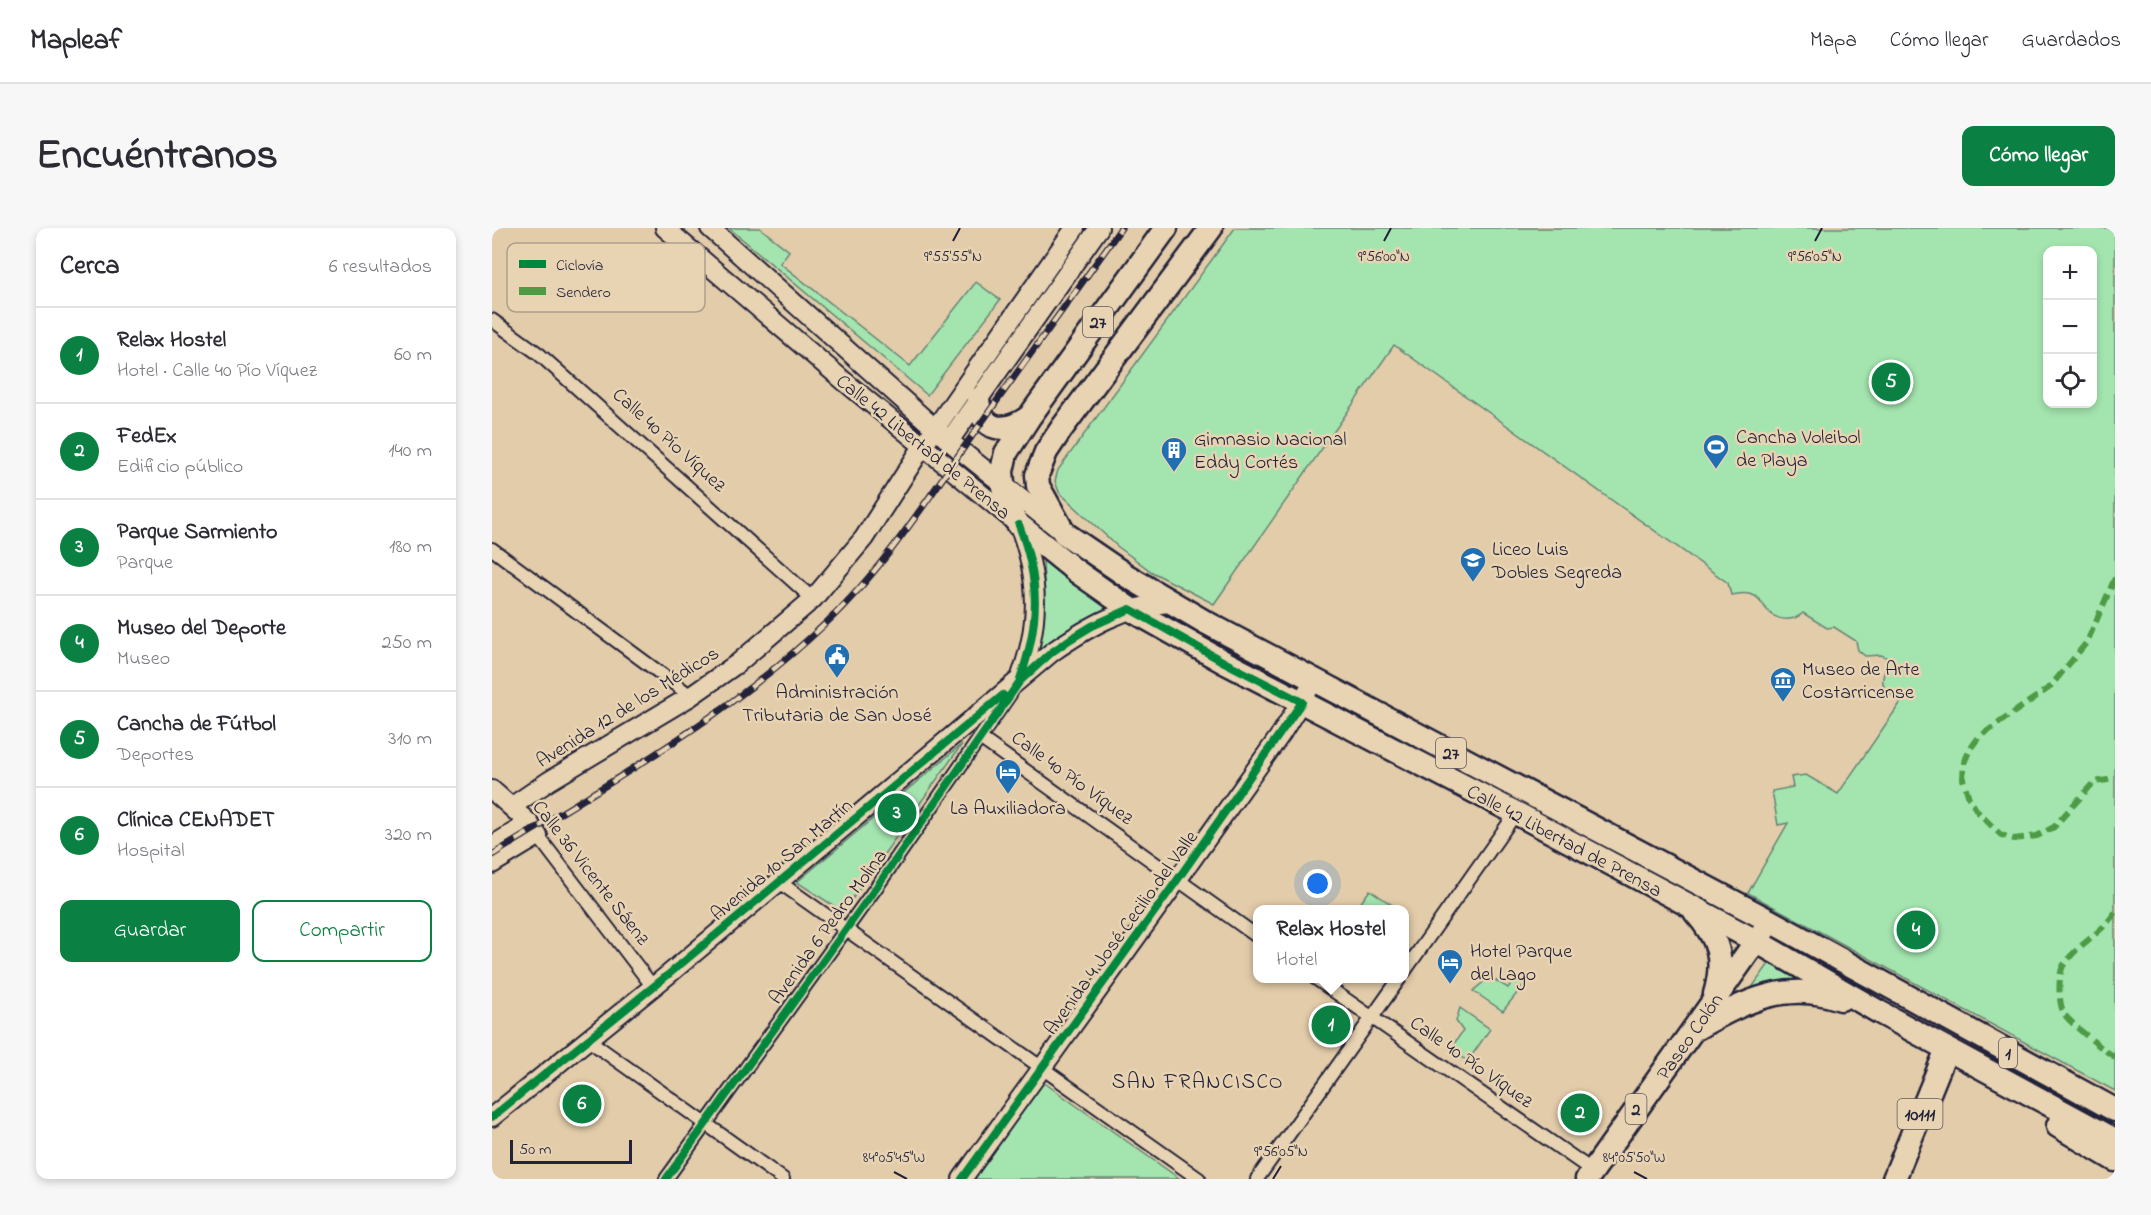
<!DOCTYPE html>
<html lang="es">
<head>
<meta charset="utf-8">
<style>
  body { margin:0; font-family:"Indie Flower",sans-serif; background:#f7f7f7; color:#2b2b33 }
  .controls { position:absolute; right:18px; top:18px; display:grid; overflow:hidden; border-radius:12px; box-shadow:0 3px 9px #0003 }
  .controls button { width:54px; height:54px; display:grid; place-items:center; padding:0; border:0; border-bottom:2px solid #e1e1e2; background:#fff; color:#2b2b33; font:30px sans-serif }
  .scale { position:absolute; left:18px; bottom:15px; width:122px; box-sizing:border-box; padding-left:6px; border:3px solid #22223b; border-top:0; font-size:16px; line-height:21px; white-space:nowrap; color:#22223b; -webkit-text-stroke:4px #e8d3b2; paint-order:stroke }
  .you { position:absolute; left:826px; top:656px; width:21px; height:21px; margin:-15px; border:4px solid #fff; border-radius:50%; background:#1a73e8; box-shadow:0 0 0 9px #1a73e833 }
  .badge { display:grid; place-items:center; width:39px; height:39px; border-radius:50%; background:#0b8043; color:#fff; font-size:20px; font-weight:700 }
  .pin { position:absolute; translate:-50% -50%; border:3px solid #fff; box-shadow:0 2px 6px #0006 }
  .popup { position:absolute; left:761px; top:677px; width:156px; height:78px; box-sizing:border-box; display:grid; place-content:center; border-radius:12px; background:#fff; filter:drop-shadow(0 2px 4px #0005); font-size:20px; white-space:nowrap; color:#7c7c81 }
  .popup b { font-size:22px; color:#2b2b33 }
  .popup::after { content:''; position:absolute; left:50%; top:100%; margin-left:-12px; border:12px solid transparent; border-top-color:#fff }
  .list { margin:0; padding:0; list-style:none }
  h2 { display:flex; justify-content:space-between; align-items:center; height:78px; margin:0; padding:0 24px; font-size:26px }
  h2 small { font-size:20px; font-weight:400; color:#7c7c81 }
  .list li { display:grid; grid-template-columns:39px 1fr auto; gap:18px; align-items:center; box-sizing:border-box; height:96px; padding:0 24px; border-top:2px solid #e1e1e2 }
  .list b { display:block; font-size:22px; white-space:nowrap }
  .list p { margin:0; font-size:20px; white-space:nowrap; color:#7c7c81 }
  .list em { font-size:20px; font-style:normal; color:#7c7c81 }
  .actions { display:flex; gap:12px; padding:18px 24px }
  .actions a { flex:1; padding:14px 0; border:2px solid #0b8043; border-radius:12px; text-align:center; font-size:21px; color:#0b8043 }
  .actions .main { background:#0b8043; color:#fff }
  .icon { flex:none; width:33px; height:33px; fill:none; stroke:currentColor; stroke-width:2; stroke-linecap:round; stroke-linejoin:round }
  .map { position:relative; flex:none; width:1623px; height:951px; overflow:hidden; border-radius:12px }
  header { display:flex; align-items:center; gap:36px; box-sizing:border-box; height:84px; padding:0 30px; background:#fff; border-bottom:2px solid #e1e1e2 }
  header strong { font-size:28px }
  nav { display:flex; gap:33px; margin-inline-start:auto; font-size:21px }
  .intro { display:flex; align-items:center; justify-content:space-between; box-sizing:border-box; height:144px; padding:0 36px }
  h1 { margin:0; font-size:42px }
  .button { padding:15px 27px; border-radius:12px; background:#0b8043; color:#fff; font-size:21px; font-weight:700 }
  main { display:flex; gap:36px; padding:0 36px }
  aside { flex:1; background:#fff; border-radius:12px; box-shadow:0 3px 9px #0003 }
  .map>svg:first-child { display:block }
  .green { fill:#a4e5af; stroke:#638475; stroke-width:1.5; fill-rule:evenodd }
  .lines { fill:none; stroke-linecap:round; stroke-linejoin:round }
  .street-casing { stroke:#22223b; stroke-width:16 }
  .secondary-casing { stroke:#22223b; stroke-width:22 }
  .highway-casing { stroke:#22223b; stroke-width:27 }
  .street { stroke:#e8d3b2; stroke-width:12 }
  .secondary { stroke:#e8d3b2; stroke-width:18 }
  .highway { stroke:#e8d3b2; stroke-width:22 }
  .rail-casing { stroke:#22223b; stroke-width:7 }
  .rail { stroke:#e8d3b2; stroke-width:4.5; stroke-dasharray:14; stroke-linecap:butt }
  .quiet { stroke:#4d9b45; stroke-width:6; stroke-dasharray:12 6; stroke-linecap:butt }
  .cycleway-casing { stroke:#e8d3b2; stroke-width:11 }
  .cycleway { stroke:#00873e; stroke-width:8 }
  .ticks { fill:none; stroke:#22223b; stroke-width:2 }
  .labels { text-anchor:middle; stroke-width:5; stroke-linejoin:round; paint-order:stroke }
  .shield { fill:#e8d3b2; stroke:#5d575f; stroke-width:1.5 }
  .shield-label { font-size:18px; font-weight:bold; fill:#22223b }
  .poi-label { font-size:20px; fill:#22223b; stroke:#e8d3b2; text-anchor:start }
  .street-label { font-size:20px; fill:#22223b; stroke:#e8d3b2 }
  .neighbourhood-label { font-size:21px; letter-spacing:1.5px; fill:#22223b; stroke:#e8d3b2 }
  .key { fill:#e8d3b2; stroke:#ad9e8e; stroke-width:1.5 }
  .key-label { font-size:16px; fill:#22223b }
  .ticks-label { font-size:15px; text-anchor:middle; fill:#22223b; stroke:#e8d3b2; stroke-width:5; stroke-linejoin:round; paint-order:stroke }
</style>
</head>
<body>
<header>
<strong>Mapleaf</strong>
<nav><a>Mapa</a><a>Cómo llegar</a><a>Guardados</a></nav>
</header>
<div class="intro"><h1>Encuéntranos</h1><a class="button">Cómo llegar</a></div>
<main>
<aside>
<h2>Cerca<small>6 resultados</small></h2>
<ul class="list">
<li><span class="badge">1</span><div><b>Relax Hostel</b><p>Hotel · Calle 40 Pío Víquez</p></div><em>60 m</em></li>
<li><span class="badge">2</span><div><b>FedEx</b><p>Edificio público</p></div><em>140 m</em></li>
<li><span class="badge">3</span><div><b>Parque Sarmiento</b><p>Parque</p></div><em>180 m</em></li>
<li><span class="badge">4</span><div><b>Museo del Deporte</b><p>Museo</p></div><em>250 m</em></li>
<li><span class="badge">5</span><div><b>Cancha de Fútbol</b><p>Deportes</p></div><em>310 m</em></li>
<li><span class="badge">6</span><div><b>Clínica CENADET</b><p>Hospital</p></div><em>320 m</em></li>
</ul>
<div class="actions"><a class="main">Guardar</a><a>Compartir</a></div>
</aside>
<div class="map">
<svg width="1623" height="951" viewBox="0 0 1623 951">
  <rect width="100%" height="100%" fill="#e3cca9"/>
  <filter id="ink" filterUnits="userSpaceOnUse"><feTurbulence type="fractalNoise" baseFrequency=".0167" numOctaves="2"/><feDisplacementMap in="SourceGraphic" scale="12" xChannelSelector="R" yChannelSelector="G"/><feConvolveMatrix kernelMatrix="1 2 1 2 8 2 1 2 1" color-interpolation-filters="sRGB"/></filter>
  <g filter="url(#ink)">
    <!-- green -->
    <path class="green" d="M237,0H268L297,23L288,35L418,138L484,54L508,72L435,167Z
      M743,0H1623V863L1256,665L1296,595L1286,597L1280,563L1301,559L1299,549L1314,547L1346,566L1409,474C1405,470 1398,467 1394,462C1385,450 1398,440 1394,429L1389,427L1373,428L1366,422L1364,413L1342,399L1335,400L1311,385C1301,394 1285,393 1276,383C1271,378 1269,371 1263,368C1255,364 1247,366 1239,367L1236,355L902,117L722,376L660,344L625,318L567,264L563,253L566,242ZM1556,22H1600V176H1556Z
      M551,330L614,380L544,430L553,378Z
      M470,516L351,684L305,654Z
      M878,662L906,681L865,680Z
      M1279,733L1309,750L1273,758L1256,765Z
      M1024,748L1033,755L1011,783L981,763L995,751L1003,752L1016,760Z
      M968,780L998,801L976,833L958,821L971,803L964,793Z
      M551,854L688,951H482Z"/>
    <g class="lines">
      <!-- street casing -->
      <g class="street-casing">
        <path id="street" d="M0,92L47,126L321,371
          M0,321L199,468
          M488,510L766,709
          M46,608L161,759
          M287,654L707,951
          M912,744L1024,585
          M823,750L1101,943
          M95,811L291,951
          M174,951L388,654L519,465
          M765,951L908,750"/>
      </g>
      <!-- secondary casing -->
      <g class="secondary-casing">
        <path id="secondary" d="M173,0L352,153L527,297C548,352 548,396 528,451
          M218,0L457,213L568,302
          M457,213L607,0
          M0,562L37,595L46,608L0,636
          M19,579L57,553L199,468L246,435L321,371L372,310L431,218L583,0
          M0,618L37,595
          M0,889L177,746L560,424C596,399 633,377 678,375
          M470,951L686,651L789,506L823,451"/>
      </g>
      <!-- highway casing -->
      <g class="highway-casing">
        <path id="highway" d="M674,0L538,188L514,225L510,243L512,267L516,281L527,297L584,343L638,381L732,434L1024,585L1264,713L1387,784L1623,912
          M719,0L570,200L554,224L545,247L546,258L572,305L635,348L713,394L1278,693L1623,882
          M486,171C489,206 514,205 537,189
          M1203,684C1227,711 1233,731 1223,766
          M1205,800C1254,773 1293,752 1349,771
          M1566,898L1623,932
          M1095,951L1272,702
          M1402,951L1455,821"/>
      </g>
      <!-- street -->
      <use href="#street" class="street"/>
      <!-- secondary -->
      <use href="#secondary" class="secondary"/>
      <!-- highway -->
      <use href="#highway" class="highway"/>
      <!-- rail casing -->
      <g class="rail-casing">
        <path id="rail" d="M0,627C114,557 237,488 334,395C386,346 428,283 468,225C521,149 576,75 629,0"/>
      </g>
      <!-- rail -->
      <use href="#rail" class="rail"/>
      <!-- quiet -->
      <path class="quiet" d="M1623,350L1595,414L1558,459L1487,509L1478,521L1472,535L1471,551L1477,570L1485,583L1509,607L1522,611L1545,608L1562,599L1602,554L1623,551
        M1623,684C1610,706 1585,716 1571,738C1566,747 1566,779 1573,787C1578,795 1615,825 1623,829"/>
      <!-- cycleway casing -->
      <g class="cycleway-casing">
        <path id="cycleway" d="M527,297C548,352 548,395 528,451
          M0,889L177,746L511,467
          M174,951L388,654L528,453L560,424L577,412L600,398L638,381L732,434L810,474L686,651L470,951"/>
      </g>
      <!-- cycleway -->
      <use href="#cycleway" class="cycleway"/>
    </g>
  </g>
  <!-- ticks -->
  <path class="ticks" d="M461,13L468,0M892,13L899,0M1323,13L1330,0M402,944L415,951M1142,944L1155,951M781,951L789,938"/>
  <!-- icons -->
  <defs>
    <g id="stadium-pin" transform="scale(1.35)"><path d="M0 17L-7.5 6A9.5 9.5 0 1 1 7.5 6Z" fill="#1f6fb2" stroke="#e8d3b2"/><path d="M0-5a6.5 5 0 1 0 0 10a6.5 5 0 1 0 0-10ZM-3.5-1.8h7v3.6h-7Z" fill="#fff"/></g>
    <g id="building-pin" transform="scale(1.35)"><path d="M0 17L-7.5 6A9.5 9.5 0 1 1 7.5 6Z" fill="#1f6fb2" stroke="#e8d3b2"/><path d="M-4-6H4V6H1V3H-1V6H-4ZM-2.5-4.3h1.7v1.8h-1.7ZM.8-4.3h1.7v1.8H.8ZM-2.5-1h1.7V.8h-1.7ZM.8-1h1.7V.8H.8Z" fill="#fff"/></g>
    <g id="school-pin" transform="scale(1.35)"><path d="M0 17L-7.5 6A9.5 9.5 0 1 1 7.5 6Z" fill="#1f6fb2" stroke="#e8d3b2"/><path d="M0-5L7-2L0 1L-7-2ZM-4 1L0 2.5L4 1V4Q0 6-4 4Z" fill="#fff"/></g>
    <g id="civic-pin" transform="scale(1.35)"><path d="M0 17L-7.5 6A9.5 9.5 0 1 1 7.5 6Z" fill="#1f6fb2" stroke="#e8d3b2"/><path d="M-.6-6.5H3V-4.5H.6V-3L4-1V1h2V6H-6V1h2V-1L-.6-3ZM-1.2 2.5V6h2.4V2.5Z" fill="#fff"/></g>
    <g id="museum-pin" transform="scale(1.35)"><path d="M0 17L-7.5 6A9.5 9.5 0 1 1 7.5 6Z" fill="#1f6fb2" stroke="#e8d3b2"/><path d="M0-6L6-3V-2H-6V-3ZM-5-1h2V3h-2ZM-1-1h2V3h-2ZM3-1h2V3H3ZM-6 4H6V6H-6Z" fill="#fff"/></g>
    <g id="hotel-pin" transform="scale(1.35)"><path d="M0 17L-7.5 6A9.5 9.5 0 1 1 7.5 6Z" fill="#1f6fb2" stroke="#e8d3b2"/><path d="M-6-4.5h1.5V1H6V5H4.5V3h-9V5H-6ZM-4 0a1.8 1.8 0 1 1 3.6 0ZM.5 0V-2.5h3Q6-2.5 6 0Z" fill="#fff"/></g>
  </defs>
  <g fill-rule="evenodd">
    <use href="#stadium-pin" x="1224" y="219"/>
    <use href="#building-pin" x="682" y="222"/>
    <use href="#school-pin" x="981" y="332"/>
    <use href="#civic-pin" x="345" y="428"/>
    <use href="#museum-pin" x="1291" y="452"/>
    <use href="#hotel-pin" x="516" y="544"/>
    <use href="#hotel-pin" x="958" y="734"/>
  </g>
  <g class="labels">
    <!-- shield labels -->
    <g class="shield">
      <rect x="591" y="79" width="30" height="30" rx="4.5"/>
      <rect x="944" y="510" width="30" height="30" rx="4.5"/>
      <rect x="1507" y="810" width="18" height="30" rx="4.5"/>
      <rect x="1133.5" y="866" width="21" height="30" rx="4.5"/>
      <rect x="1405.5" y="871" width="45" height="30" rx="4.5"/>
    </g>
    <g class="shield-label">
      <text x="606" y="100">27</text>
      <text x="959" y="531">27</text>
      <text x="1516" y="831">1</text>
      <text x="1144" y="887">2</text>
      <text x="1428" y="892">10111</text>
    </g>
    <!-- poi labels -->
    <g class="poi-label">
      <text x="1244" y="215">Cancha Voleibol<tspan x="1244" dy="23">de Playa</tspan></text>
      <text x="702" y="217">Gimnasio Nacional<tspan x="702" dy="23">Eddy Cortés</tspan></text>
      <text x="1000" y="327">Liceo Luis<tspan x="1000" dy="23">Dobles Segreda</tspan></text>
      <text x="1310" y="447">Museo de Arte<tspan x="1310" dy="23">Costarricense</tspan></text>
      <text x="345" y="470" text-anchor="middle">Administración<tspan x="345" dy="23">Tributaria de San José</tspan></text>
      <text x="516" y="586" text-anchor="middle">La Auxiliadora</text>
      <text x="978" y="729">Hotel Parque<tspan x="978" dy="23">del Lago</tspan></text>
    </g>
    <!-- street labels -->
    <g class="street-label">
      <text transform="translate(178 211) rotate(42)" y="7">Calle 40 Pío Víquez</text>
      <text transform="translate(432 218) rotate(39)" y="7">Calle 42 Libertad de Prensa</text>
      <text transform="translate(135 478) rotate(-32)" y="7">Avenida 12 de los Médicos</text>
      <text transform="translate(581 549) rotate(36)" y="7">Calle 40 Pío Víquez</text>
      <text transform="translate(1073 612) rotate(28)" y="7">Calle 42 Libertad de Prensa</text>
      <text transform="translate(289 631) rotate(-40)" y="7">Avenida 10 San Martín</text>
      <text transform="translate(100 644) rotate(52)" y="7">Calle 36 Vicente Sáenz</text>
      <text transform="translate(335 698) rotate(-54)" y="7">Avenida 6 Pedro Molina</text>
      <text transform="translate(628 704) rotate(-54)" y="7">Avenida 4 José Cecilio del Valle</text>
      <text transform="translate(1197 808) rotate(-55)" y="7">Paseo Colón</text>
      <text transform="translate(980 833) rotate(35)" y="7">Calle 40 Pío Víquez</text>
    </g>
    <!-- neighbourhood labels -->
    <g class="neighbourhood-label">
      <text x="706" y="860">SAN FRANCISCO</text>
    </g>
  </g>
  <!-- legend -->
  <rect x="15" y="15" width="198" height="69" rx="9" class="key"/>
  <rect x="27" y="32" width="27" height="8" fill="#00873e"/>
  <rect x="27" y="59" width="27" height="8" fill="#4d9b45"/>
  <g class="key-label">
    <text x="64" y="42">Ciclovía</text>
    <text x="64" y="69">Sendero</text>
  </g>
  <g class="ticks-label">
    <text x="461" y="33">9°55'55"N</text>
    <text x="892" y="33">9°56'00"N</text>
    <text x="1323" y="33">9°56'05"N</text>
    <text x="789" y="928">9°56'05"N</text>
    <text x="402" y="934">84°05'45"W</text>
    <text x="1142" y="934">84°05'50"W</text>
  </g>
</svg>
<div class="controls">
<button>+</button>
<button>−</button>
<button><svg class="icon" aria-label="locate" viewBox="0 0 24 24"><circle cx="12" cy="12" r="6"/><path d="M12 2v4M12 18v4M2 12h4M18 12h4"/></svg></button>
</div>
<div class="scale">50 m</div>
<div class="you"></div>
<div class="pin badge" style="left:839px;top:797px">1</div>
<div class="popup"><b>Relax Hostel</b>Hotel</div>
<div class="pin badge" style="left:1088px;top:885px">2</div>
<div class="pin badge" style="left:405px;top:585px">3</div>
<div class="pin badge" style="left:1424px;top:702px">4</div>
<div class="pin badge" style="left:1399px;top:154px">5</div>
<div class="pin badge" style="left:90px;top:876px">6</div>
</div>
</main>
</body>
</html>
